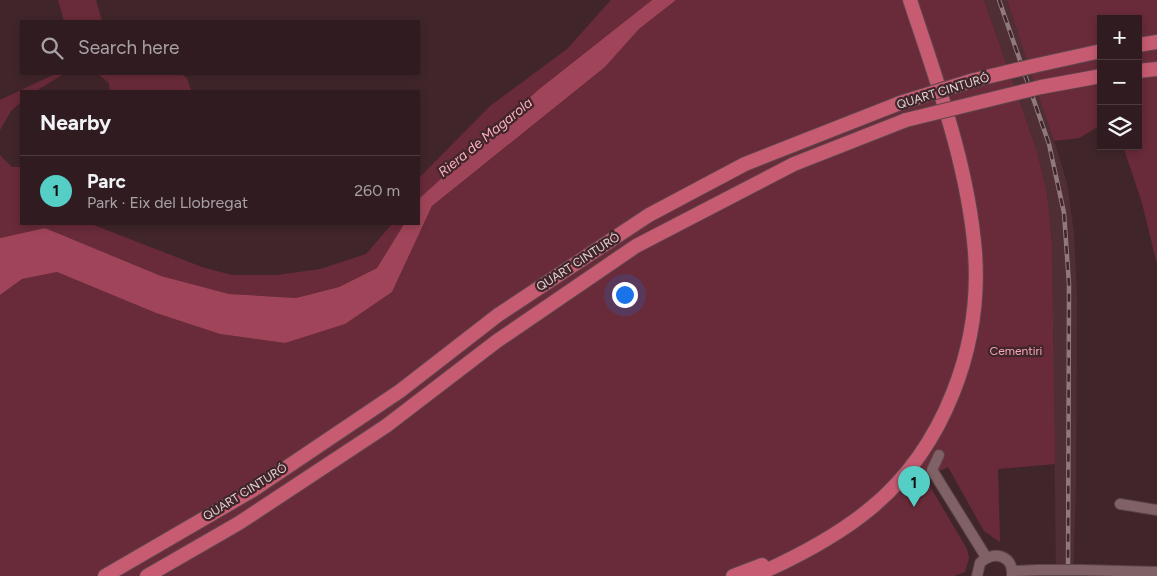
<!DOCTYPE html>
<html lang="en">
<head>
<meta charset="utf-8">
<style>
  body { margin:0; font-family:Figtree,sans-serif; background:#3c292d; color:#f1f3f6 }
  .controls { position:absolute; right:15px; top:15px; display:grid; overflow:hidden; border-radius:0px; box-shadow:0 2px 8px #0003 }
  .controls button { width:45px; height:45px; display:grid; place-items:center; padding:0; border:0; border-bottom:1px solid #4b3a3e; background:#301c20; color:#f1f3f6; font:25px sans-serif }
  .you { position:absolute; left:624px; top:294px; width:18px; height:18px; margin:-12px; border:4px solid #fff; border-radius:50%; background:#1a73e8; box-shadow:0 0 0 8px #1a73e833 }
  .badge { display:grid; place-items:center; width:32px; height:32px; border-radius:50%; background:#55cec5; color:#111; font-size:16px; font-weight:700 }
  .pin { position:absolute; translate:-50% -41px; filter:drop-shadow(0 1px 2px #0008) }
  .pin::after { content:''; position:absolute; top:26px; width:18px; height:15px; background:inherit; clip-path:polygon(0 0,100% 0,50% 100%) }
  .list { margin:0; padding:0; list-style:none }
  h2 { display:flex; justify-content:space-between; align-items:center; height:65px; margin:0; padding:0 20px; font-size:21px }
  h2 small { font-size:16px; font-weight:400; color:#a8a1a5 }
  .list li { display:grid; grid-template-columns:32px 1fr auto; gap:15px; align-items:center; box-sizing:border-box; height:70px; padding:0 20px; border-top:1px solid #4b3a3e }
  .list b { display:block; font-size:19px; white-space:nowrap }
  .list p { margin:0; font-size:16px; white-space:nowrap; color:#a8a1a5 }
  .list em { font-size:16px; font-style:normal; color:#a8a1a5 }
  .icon { flex:none; width:28px; height:28px; fill:none; stroke:currentColor; stroke-width:2; stroke-linecap:round; stroke-linejoin:round }
  .map { position:relative; flex:none; width:1157px; height:576px; overflow:hidden }
  .search { position:absolute; background:#301c20; box-shadow:0 2px 8px #0003; left:20px; top:20px; width:400px; height:55px; display:flex; align-items:center; gap:12px; box-sizing:border-box; padding:0 18px; border-radius:0px; color:#a8a1a5; font-size:19px }
  .panel { position:absolute; background:#301c20; box-shadow:0 2px 8px #0003; left:20px; top:90px; width:400px; height:135px; border-radius:0px }
  .map>svg:first-child { display:block }
  .built { fill:#4f2e34 }
  .green { fill:#692b39 }
  .water { fill:#a04459 }
  .lines { fill:none; stroke-linecap:round; stroke-linejoin:round }
  .minor-casing { stroke:#5b454a; stroke-width:12 }
  .highway-casing { stroke:#5b454a; stroke-width:16 }
  .minor { stroke:#806166; stroke-width:10 }
  .highway { stroke:#c65b72; stroke-width:14 }
  .rail-casing { stroke:#90797d; stroke-width:4.5 }
  .rail { stroke:#40262a; stroke-width:2.5; stroke-dasharray:8; stroke-linecap:butt }
  .minor-bridge-casing { stroke:#5b454a; stroke-width:12; stroke-linecap:butt }
  .highway-bridge-casing { stroke:#5b454a; stroke-width:16; stroke-linecap:butt }
  .minor-bridge { stroke:#806166; stroke-width:10 }
  .highway-bridge { stroke:#c65b72; stroke-width:14 }
  .labels { text-anchor:middle; stroke-width:4.5; stroke-linejoin:round; paint-order:stroke }
  .street-label { font-size:12px; fill:#e5d3d6; stroke:#40262a }
  .park-label { font-size:12px; fill:#f5a8b5; stroke:#40262a }
  .water-label { font-size:14px; font-style:italic; fill:#fdafbc; stroke:#40262a }
</style>
</head>
<body>
<div class="map">
<svg width="1157" height="576" viewBox="0 0 1157 576">
  <rect width="100%" height="100%" fill="#40262a"/>
  <!-- built -->
  <path class="built" d="M984,0H1007L1043,104L1067,183L1074,233L1077,296L1076,487L1073,576H1056L1052,243L1047,193L1037,151Z"/>
  <!-- green -->
  <path class="green" d="M58,0H96L102,21H64Z
    M611,0H652L538,90L419,200V178L490,106L567,49Z
    M676,0H984L1037,151L1047,193L1052,243L1055,464L998,469L1000,542L984,531L948,467L925,478L967,549L969,558L965,572L954,576H0V295L22,279L57,272L156,313L220,334L285,343L392,292L432,206L605,67L639,29Z
    M1007,0H1157V264L1142,203L1123,146H1138V19H1101V125L1079,138L1054,141Z
    M55,74H64L36,91H21V102L11,111L0,130V100Z
    M98,74H181L187,78L191,91H110L109,83Z
    M0,155L12,167H21V224H91L202,267L232,275H277L320,269L366,254L392,224H404L377,268L339,287L296,298L229,294L160,276L45,228L0,238Z"/>
  <!-- water -->
  <path class="water" d="M652,0H676L639,29L605,67L432,206L392,292L345,324L285,343L220,334L156,313L57,272L22,279L0,295V238L45,228L161,276L229,294L296,298L339,287L377,268L404,224H419L420,198L538,90Z"/>
  <g class="lines">
    <!-- minor casing -->
    <g class="minor-casing">
      <path id="minor" d="M939,455L932,470L986,557
        M1120,504L1157,510
        M1080,570L1157,572
        M1013,571L1038,570
        M977,576L980,563C993,550 1014,555 1012,576"/>
    </g>
    <!-- highway casing -->
    <g class="highway-casing">
      <path id="highway" d="M1138,45L1157,42
        M1033,66L1101,51
        M1138,71L1157,69
        M1041,87L1101,76
        M105,576L253,490L400,391L498,315L649,215L745,164L900,103
        M147,576L239,523L386,426L497,341L636,246L794,164L906,120
        M733,576L762,565
        M754,576C795,558 836,537 871,508C944,448 982,346 975,252C968,165 937,82 910,0"/>
    </g>
    <!-- minor -->
    <use href="#minor" class="minor"/>
    <!-- highway -->
    <use href="#highway" class="highway"/>
    <!-- rail casing -->
    <g class="rail-casing">
      <path id="rail" d="M999,0L1049,144L1064,213L1069,284L1068,576"/>
    </g>
    <!-- rail -->
    <use href="#rail" class="rail"/>
    <!-- minor-bridge casing -->
    <g class="minor-bridge-casing">
      <path id="minor-bridge" d="M1038,570H1080"/>
    </g>
    <!-- highway-bridge casing -->
    <g class="highway-bridge-casing">
      <path id="highway-bridge" d="M900,103L974,80L1033,66
        M906,120L1041,87"/>
    </g>
    <!-- minor-bridge -->
    <use href="#minor-bridge" class="minor-bridge"/>
    <!-- highway-bridge -->
    <use href="#highway-bridge" class="highway-bridge"/>
  </g>
  <g class="labels">
    <!-- street labels -->
    <g class="street-label">
      <text transform="translate(943 91) rotate(-17)" y="4">QUART CINTURÓ</text>
      <text transform="translate(578 262) rotate(-33)" y="4">QUART CINTURÓ</text>
      <text transform="translate(245 492) rotate(-32)" y="4">QUART CINTURÓ</text>
    </g>
    <!-- park labels -->
    <g class="park-label">
      <text x="1016" y="355">Cementiri</text>
    </g>
    <!-- water labels -->
    <g class="water-label">
      <text transform="translate(485 137) rotate(-39)" y="5">Riera de Magarola</text>
    </g>
  </g>
</svg>
<div class="controls">
<button>+</button>
<button>−</button>
<button><svg class="icon" aria-label="layers" viewBox="0 0 24 24"><path d="M12 4l9 5-9 5-9-5zM3 14l9 5 9-5"/></svg></button>
</div>
<div class="you"></div>
<div class="pin badge" style="left:914px;top:507px">1</div>
<div class="search"><svg class="icon" aria-label="search" viewBox="0 0 24 24"><circle cx="10" cy="10" r="6"/><path d="M15 15l6 6"/></svg>Search here</div>
<section class="panel">
<h2>Nearby<small></small></h2>
<ul class="list">
<li><span class="badge">1</span><div><b>Parc</b><p>Park · Eix del Llobregat</p></div><em>260 m</em></li>
</ul>
</section>
</div>
</body>
</html>
